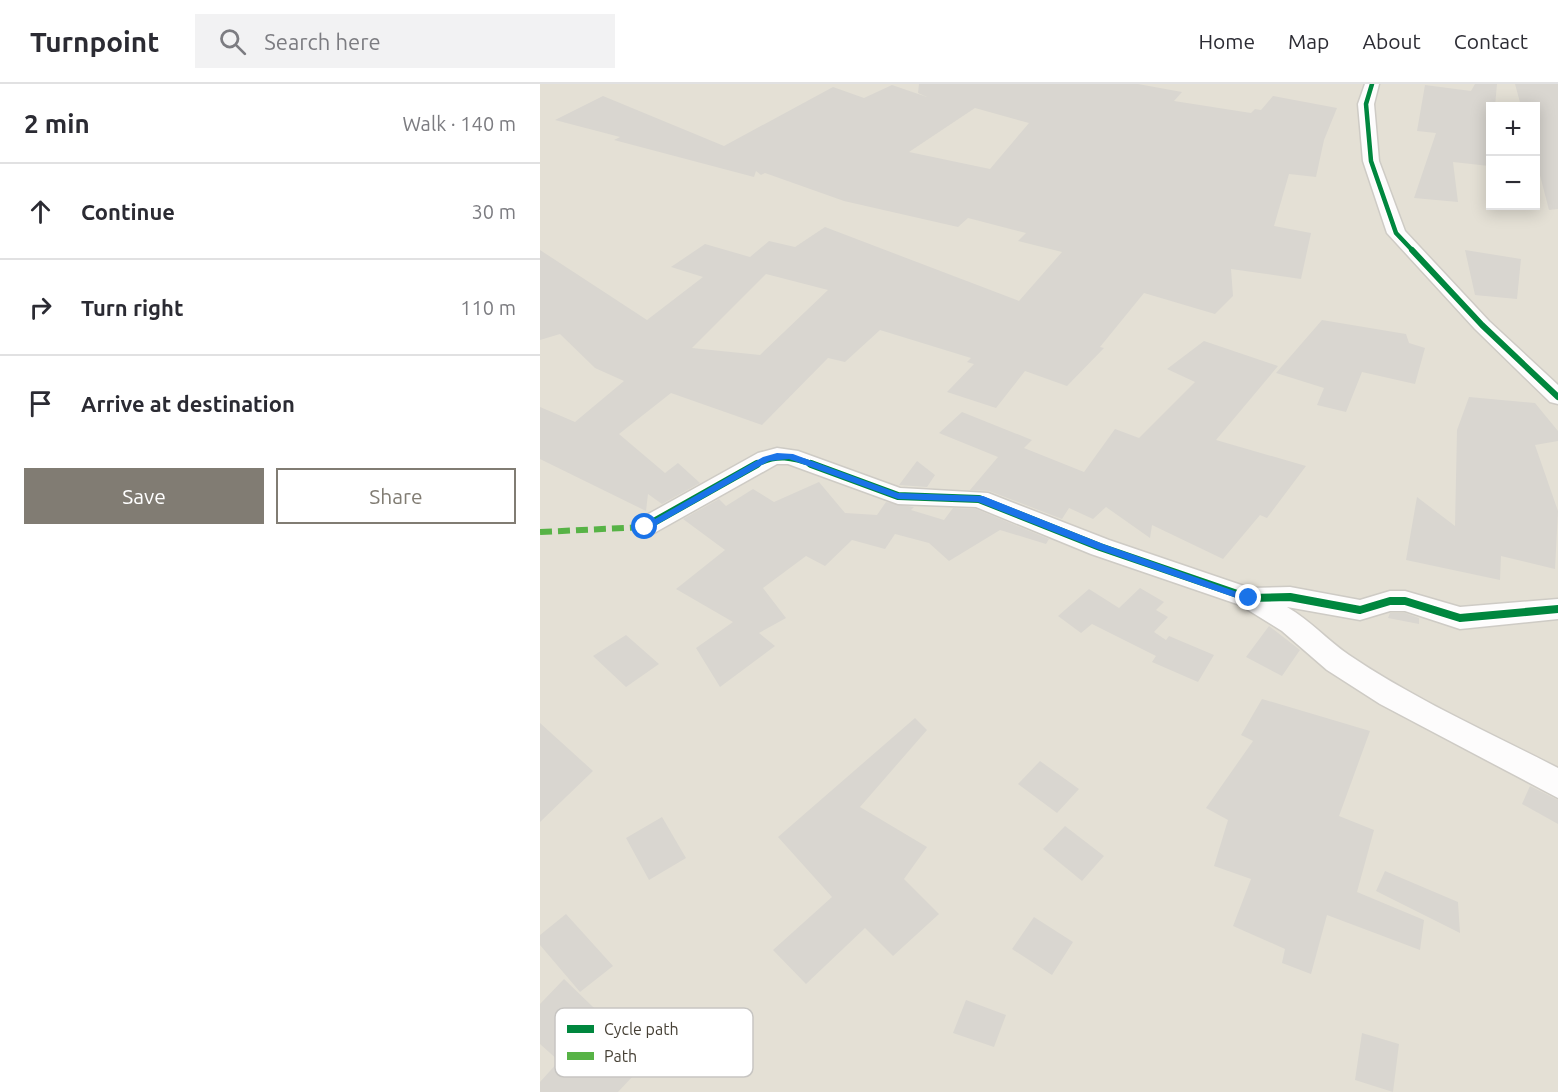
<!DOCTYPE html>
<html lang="en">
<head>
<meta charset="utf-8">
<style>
  body { margin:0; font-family:Ubuntu,sans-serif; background:#f2f2f3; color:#2b2b33 }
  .controls { position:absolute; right:18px; top:18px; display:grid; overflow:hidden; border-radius:0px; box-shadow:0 3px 15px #0003 }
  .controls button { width:54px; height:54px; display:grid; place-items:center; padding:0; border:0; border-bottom:2px solid #e1e1e2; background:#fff; color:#2b2b33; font:30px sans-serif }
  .stop { position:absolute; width:18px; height:18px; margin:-14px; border:4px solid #1a73e8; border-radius:50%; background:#fff }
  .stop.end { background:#1a73e8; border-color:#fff; box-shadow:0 2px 6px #0008 }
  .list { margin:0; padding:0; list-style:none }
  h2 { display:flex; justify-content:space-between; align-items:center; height:78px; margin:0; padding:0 24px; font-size:26px }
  h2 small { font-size:20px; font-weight:400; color:#7c7c81 }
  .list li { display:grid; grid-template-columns:39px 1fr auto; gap:18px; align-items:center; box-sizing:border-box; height:96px; padding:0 24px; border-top:2px solid #e1e1e2 }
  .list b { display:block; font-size:22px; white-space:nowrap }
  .list em { font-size:20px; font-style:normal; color:#7c7c81 }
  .actions { display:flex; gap:12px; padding:18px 24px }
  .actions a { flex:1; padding:14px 0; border:2px solid #817c73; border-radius:0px; text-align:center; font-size:21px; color:#817c73 }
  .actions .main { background:#817c73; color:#fff }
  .icon { flex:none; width:33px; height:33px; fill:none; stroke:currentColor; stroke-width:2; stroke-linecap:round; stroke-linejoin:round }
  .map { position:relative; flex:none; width:1018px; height:1008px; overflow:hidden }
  header { display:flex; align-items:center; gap:36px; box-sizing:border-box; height:84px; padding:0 30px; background:#fff; border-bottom:2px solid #e1e1e2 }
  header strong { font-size:28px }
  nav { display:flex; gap:33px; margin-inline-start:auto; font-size:21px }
  .search { width:420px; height:54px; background:#f2f2f3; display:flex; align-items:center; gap:15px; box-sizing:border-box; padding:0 21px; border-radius:0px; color:#7c7c81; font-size:22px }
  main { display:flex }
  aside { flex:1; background:#fff }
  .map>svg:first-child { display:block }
  .residential { fill:#e4e0d5; fill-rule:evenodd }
  .building { fill:#d9d6d0; fill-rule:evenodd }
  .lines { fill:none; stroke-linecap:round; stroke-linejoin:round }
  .minor-casing { stroke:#cecbc5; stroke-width:3 }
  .minor { fill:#fdfcfc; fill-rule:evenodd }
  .quiet { stroke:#57b346; stroke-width:6; stroke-dasharray:12 6; stroke-linecap:butt }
  .cycleway-far2-casing { stroke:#fff; stroke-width:7 }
  .cycleway-far1-casing { stroke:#fff; stroke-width:9 }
  .cycleway-casing { stroke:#fff; stroke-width:11 }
  .cycleway-far2 { stroke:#00873e; stroke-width:4.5 }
  .cycleway-far1 { stroke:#00873e; stroke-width:6 }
  .cycleway { stroke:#00873e; stroke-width:8 }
  .route { fill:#1a73e8 }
  .key { fill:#fff; stroke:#c7c5c2; stroke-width:1.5 }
  .key-label { font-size:16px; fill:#453f34 }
</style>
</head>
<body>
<header>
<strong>Turnpoint</strong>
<div class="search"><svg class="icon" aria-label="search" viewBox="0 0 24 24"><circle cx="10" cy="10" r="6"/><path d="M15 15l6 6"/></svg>Search here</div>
<nav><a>Home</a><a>Map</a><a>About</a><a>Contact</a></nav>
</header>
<main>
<aside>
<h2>2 min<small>Walk · 140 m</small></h2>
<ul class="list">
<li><svg class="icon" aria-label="ahead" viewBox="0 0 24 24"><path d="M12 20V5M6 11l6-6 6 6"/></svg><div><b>Continue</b></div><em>30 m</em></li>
<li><svg class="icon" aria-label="right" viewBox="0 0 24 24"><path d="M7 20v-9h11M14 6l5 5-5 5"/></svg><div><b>Turn right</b></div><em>110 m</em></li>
<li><svg class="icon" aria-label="arrive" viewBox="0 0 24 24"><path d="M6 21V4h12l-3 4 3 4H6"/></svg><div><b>Arrive at destination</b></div></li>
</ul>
<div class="actions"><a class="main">Save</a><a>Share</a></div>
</aside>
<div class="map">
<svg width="1018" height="1008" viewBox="0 0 1018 1008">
  <rect width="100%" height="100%" fill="#f0eee8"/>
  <!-- residential -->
  <path class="residential" d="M0,0H1018V1008H0ZM951,22H996V122H951Z"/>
  <!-- building -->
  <path class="building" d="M379,0H598L642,8L634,17L711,29L715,25L721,26L733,12L797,24L784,56L776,93L749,90L734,142L771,149L761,195L691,185L693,212L675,230L604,209L560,263L564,264L527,302L485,287L456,324L407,308L434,280L427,278L431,274L340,246L305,278L288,274L222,341L131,309L79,350L125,389L138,379L160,399L122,420L108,410L106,427L0,375V323L35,338L84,297L55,284L20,250L0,256V166L107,236L163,193L131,183L165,160L210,173L229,157L255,163L285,143L479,217L522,168L478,157L486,149L428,134L418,143L304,117L225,89L221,91L216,87L214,93L74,56L80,53L15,36L63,12L184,62L293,3L324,14L352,1L387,13L378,9ZM435,24L489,39L450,85L369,68ZM226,190L288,206L220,271L152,264Z
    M935,0H957L955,22H951L949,82L913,78L918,118L874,114L896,49L877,47L885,1L931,7Z
    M975,0H1018V125L1009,126L996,76V22H981Z
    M925,166L981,175L977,215L935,211Z
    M782,236L866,250L869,259L885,264L875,300L822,288L806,328L777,321L784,304L736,289Z
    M664,257L738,282L676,356L766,382L727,434L720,431L683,475L612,441L610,454L566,423L553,435L529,424L522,435L449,407L430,406L458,373L399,349L422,328L492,356L484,364L544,388L575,345L599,354L655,298L627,285Z
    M929,313L995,319L1018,347V357L995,361L1018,427L1015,485L961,472L960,496L866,476L877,413L915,442L917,346Z
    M377,377L395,391L387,403L359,401Z
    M279,398L305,429L337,431L346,418L374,423L371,426L404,436L413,424L436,425L509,455L506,460L460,446L409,477L389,459L355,450L345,465L312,456L285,482L266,472L223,504L246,534L219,549L235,562L180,603L156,564L193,538L136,505L185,466L143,435L179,415L186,422L213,405L234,418Z
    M600,504L624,518L616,526L628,533L614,548L626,556L629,552L674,571L658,598L612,578L616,572L552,540L541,549L518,532L549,505L579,524Z
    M850,529H865L879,534V540L848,534Z
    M729,542L760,566L742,592L706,573Z
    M86,551L119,580L86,603L53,572Z
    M722,615L830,647L799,732L834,746L817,808L884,836L880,866L787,831L771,890L742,879L745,865L693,842L711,795L674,782L688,736L666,724L713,657L701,651Z
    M375,634L387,646L320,723L387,763L364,795L399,830L353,872L325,844L266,900L233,866L292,813L238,753Z
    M0,639L53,687L0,738Z
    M500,677L539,705L517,729L478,700Z
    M990,702L1018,716V740L982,720Z
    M122,733L146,774L109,796L86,754Z
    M525,742L564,772L542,797L503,765Z
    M845,787L918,818L920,849L836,807Z
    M26,830L73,882L40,908L0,861V851Z
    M494,833L533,858L512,891L472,865Z
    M24,895L108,976L78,1008H0V998L19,977L0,960V920Z
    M426,916L466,931L454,963L413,949Z
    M822,949L859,960L853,1008L815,996Z"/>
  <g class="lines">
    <!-- minor casing -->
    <g class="minor-casing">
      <path id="minor" d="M825,0H839L834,20L839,77L865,147L949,237L1018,301V320L1010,318L935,245L847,149L823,77L818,20Z
        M237,364L258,367L360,404L448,409L569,456L710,504L750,503L820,516L850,507H865L920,523L1018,515V535L920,545L865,527H850L820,536L747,523C770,536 787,556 809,571C874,615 948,648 1018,684V714L840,620L787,586L742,547L700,521L551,470L436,423L358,420L248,380H237L114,449L105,452L96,449L92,443L96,437L218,369Z"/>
    </g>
    <!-- minor -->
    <use href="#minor" class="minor"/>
    <!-- quiet -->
    <path class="quiet" d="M0,448L105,443"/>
    <!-- cycleway-far2 casing -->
    <g class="cycleway-far2-casing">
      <path id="cycleway-far2" d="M832,0L826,20L831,77L856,149L873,167"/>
    </g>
    <!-- cycleway-far1 casing -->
    <g class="cycleway-far1-casing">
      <path id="cycleway-far1" d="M872,166L942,241L1018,313
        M215,381C237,369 252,373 275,381"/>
    </g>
    <!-- cycleway casing -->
    <g class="cycleway-casing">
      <path id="cycleway" d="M271,380L358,412L439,415L560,463L709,514L750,513L820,526L850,517H865L920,534L1018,525
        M105,443L217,380"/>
    </g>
    <!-- cycleway-far2 -->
    <use href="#cycleway-far2" class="cycleway-far2"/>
    <!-- cycleway-far1 -->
    <use href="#cycleway-far1" class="cycleway-far1"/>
    <!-- cycleway -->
    <use href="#cycleway" class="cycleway"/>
  </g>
  <!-- route -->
  <path class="route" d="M237,369L253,370L358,409L443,412L563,460L714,514L705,517L557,465L438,418L358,415L249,375L229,377L109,445L101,443L223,373Z"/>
  <!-- legend -->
  <rect x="15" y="924" width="198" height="69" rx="9" class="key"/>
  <rect x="27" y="941" width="27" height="8" fill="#00873e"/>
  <rect x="27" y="968" width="27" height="8" fill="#57b346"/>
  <g class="key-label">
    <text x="64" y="951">Cycle path</text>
    <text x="64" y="978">Path</text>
  </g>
</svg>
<div class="controls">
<button>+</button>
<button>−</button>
</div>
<div class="stop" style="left:105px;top:443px"></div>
<div class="stop end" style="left:709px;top:514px"></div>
</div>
</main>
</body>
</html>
